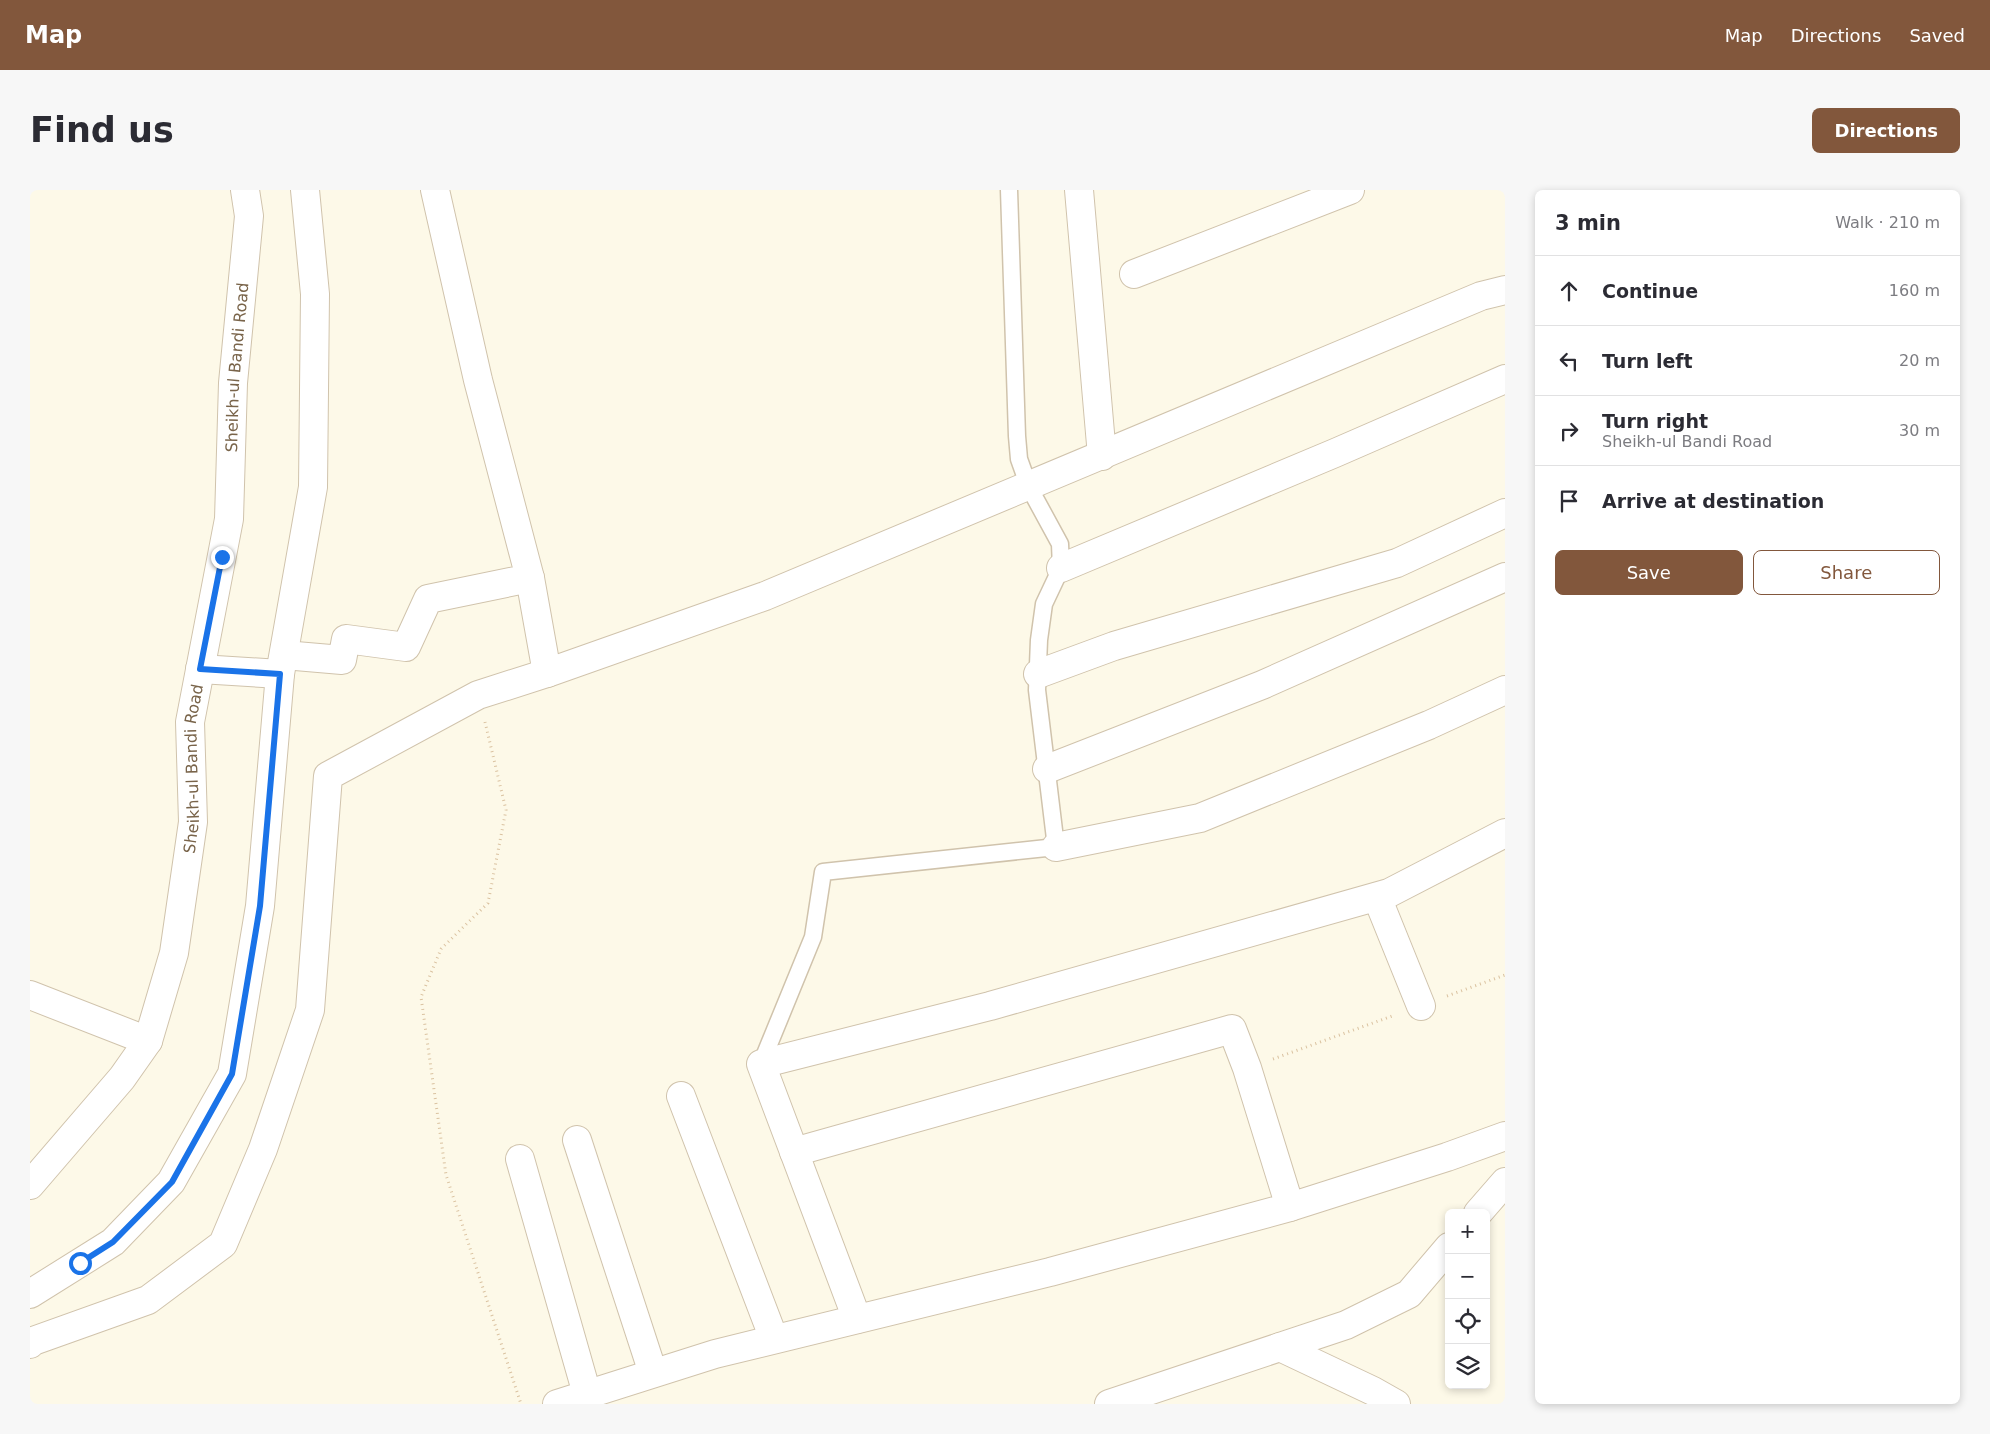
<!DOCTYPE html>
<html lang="en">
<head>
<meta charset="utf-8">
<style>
  body { margin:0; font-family:"DejaVu Sans",sans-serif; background:#f7f7f7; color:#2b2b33 }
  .controls { position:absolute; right:15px; bottom:15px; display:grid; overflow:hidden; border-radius:8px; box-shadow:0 2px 8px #0003 }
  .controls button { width:45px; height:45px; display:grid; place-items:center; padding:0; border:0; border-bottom:1px solid #e1e1e2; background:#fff; color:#2b2b33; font:25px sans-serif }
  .stop { position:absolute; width:15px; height:15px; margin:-11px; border:4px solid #1a73e8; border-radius:50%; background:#fff }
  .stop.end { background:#1a73e8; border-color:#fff; box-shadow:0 1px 5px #0008 }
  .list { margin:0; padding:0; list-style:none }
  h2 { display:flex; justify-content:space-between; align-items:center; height:65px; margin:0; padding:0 20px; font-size:21px }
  h2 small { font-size:16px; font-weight:400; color:#7c7c81 }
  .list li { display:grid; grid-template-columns:32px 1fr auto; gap:15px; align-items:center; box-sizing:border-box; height:70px; padding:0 20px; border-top:1px solid #e1e1e2 }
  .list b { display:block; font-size:19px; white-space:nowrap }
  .list p { margin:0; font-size:16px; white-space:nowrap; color:#7c7c81 }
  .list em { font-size:16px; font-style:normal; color:#7c7c81 }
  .actions { display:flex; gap:10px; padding:15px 20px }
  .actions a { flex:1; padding:11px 0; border:1px solid #82573c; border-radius:8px; text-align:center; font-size:18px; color:#82573c }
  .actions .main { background:#82573c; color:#fff }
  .icon { flex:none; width:28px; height:28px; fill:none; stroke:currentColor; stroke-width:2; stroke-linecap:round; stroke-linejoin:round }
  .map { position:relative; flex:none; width:1475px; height:1214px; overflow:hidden; border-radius:8px }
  header { display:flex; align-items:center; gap:30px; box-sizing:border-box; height:70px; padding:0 25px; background:#82573c; color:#fff }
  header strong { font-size:24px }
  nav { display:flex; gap:28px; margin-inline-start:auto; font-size:18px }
  .intro { display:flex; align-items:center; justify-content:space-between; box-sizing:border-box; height:120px; padding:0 30px }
  h1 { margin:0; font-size:35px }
  .button { padding:12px 22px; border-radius:8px; background:#82573c; color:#fff; font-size:18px; font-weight:700 }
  main { display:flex; gap:30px; padding:0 30px }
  aside { flex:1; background:#fff; border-radius:8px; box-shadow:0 2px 8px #0003 }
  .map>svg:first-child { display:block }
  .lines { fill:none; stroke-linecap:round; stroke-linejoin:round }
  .lane-casing { stroke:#d0c3ac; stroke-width:19 }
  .street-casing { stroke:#d0c3ac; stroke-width:30 }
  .path { stroke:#dac2a0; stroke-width:3; stroke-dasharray:1 4; stroke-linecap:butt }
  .lane { stroke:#fff; stroke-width:16 }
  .street { stroke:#fff; stroke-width:28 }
  .route { stroke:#1a73e8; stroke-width:6 }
  .labels { text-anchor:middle; stroke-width:4; stroke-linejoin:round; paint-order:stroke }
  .street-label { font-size:16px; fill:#79644a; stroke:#fffcef }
</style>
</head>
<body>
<header>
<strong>Map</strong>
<nav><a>Map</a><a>Directions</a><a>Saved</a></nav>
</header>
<div class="intro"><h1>Find us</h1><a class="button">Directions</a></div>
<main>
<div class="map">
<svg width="1475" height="1214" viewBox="0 0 1475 1214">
  <rect width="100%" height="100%" fill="#fdf9e8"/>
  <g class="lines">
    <!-- lane casing -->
    <g class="lane-casing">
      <path id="lane" d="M731,874L783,747L793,682L1026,657L1007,500L1009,450L1014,414L1031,378L1030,354L999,297L989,269L987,246L979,0"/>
    </g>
    <!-- street casing -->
    <g class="street-casing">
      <g id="street">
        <path d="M1049,0L1072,266"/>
        <path d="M1104,84L1320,0"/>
        <path d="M1031,378L1305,263L1475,189"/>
        <path d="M254,465L312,470L316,449L376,457L398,409L500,388L448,190L405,0"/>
        <path d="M170,479L250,484L283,297L285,104L275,0"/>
        <path d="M517,483L735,406L1451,106L1475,100"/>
        <path d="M1008,484L1084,456L1367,373L1475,323"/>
        <path d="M1017,579L1232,495L1475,387"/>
        <path d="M1026,657L1170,628L1399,535L1475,500"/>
        <path d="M1347,707L1391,816"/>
        <path d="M0,805L118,851"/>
        <path d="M651,906L744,1149"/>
        <path d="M547,950L623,1183"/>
        <path d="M764,962L1202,839L1217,878L1260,1017"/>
        <path d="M490,969L557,1204"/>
        <path id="s1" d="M0,995L92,888L118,851L144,763L163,632L160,532L199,329L203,193L219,26L215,0"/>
        <path d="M1448,1023L1475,992"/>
        <path d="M0,1104L83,1052L141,992L202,884L230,716L250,484"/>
        <path d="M827,1129L731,874L960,816L1359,703L1475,643"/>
        <path d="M0,1154L3,1151L118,1110L193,1054L233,959L280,820L298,586L448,505L517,483L500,388"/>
        <path d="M1250,1157L1343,1201L1366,1214"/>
        <path d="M527,1214L685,1164L1020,1082L1260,1017L1417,967L1475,946"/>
        <path d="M1079,1214L1316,1135L1379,1104L1419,1057"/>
      </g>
    </g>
    <!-- path -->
    <path class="path" d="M455,532L476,620L458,713L411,759L391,807L416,985L491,1214
      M1417,806L1475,785
      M1243,869L1365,825"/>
    <!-- lane -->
    <use href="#lane" class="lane"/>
    <!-- street -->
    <use href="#street" class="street"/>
  </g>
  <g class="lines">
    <!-- route -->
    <path class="route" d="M50,1073L83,1052L142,992L202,884L230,716L250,484L170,479L192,367"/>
  </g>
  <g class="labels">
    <!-- street labels -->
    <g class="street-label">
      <text dy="6" stroke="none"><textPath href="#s1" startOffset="869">Sheikh-ul Bandi Road</textPath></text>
      <text dy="6" stroke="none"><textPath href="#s1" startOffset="464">Sheikh-ul Bandi Road</textPath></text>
    </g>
  </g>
</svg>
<div class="controls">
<button>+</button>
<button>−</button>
<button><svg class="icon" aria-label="locate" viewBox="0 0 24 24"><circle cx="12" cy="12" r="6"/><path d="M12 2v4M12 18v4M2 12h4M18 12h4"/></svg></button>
<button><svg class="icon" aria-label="layers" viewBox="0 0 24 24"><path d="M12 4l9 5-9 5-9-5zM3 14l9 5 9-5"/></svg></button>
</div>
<div class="stop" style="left:50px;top:1073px"></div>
<div class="stop end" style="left:192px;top:367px"></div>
</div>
<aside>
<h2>3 min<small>Walk · 210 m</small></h2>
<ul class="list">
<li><svg class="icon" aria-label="ahead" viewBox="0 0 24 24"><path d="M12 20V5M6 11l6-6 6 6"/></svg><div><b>Continue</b></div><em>160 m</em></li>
<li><svg class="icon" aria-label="left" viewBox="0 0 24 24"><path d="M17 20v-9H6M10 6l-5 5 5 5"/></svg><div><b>Turn left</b></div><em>20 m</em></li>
<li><svg class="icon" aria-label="right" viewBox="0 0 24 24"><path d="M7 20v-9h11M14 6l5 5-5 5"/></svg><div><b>Turn right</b><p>Sheikh-ul Bandi Road</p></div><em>30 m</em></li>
<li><svg class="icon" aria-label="arrive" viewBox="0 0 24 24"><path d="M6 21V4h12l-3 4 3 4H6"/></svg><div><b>Arrive at destination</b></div></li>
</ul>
<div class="actions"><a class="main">Save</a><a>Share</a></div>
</aside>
</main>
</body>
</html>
